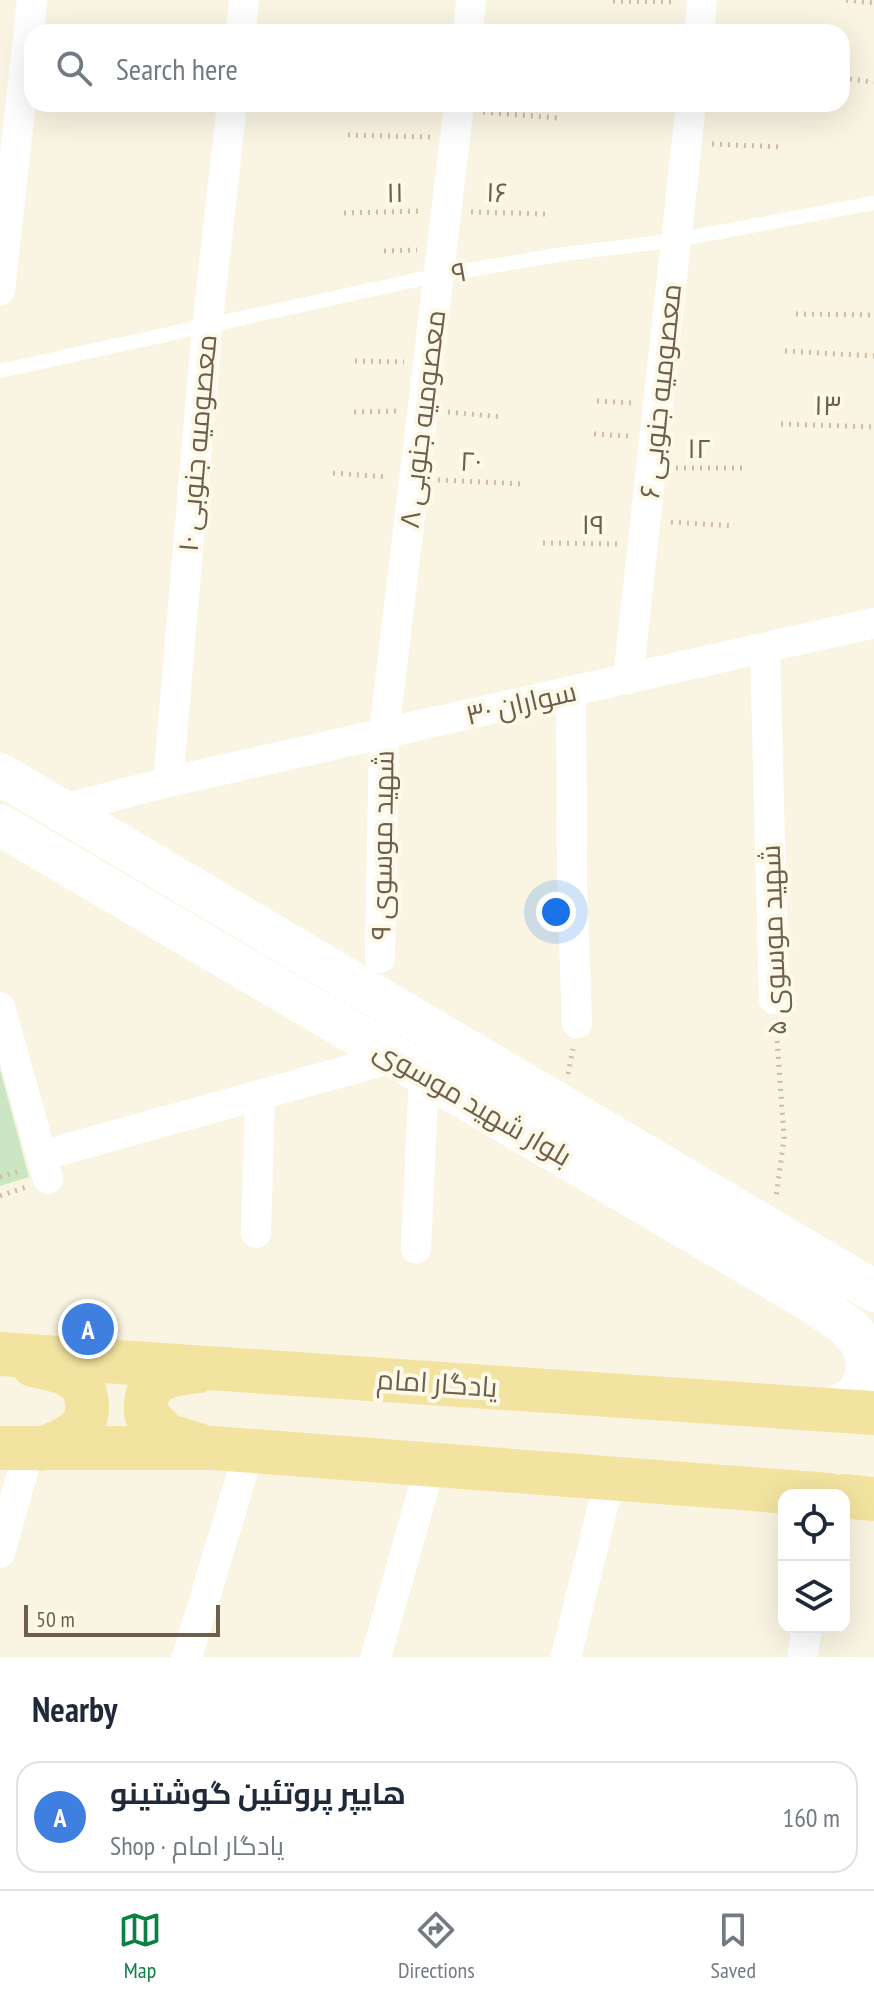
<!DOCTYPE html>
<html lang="en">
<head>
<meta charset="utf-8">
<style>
  body { margin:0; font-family:"PT Sans Narrow",Cairo,sans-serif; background:#f2f2f3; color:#1f2937 }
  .controls { position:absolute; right:24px; bottom:24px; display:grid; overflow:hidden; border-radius:16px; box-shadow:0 8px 32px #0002 }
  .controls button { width:72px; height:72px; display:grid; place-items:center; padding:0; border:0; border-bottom:2px solid #e0e1e3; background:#fff; color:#1f2937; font:40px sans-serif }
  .scale { position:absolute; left:24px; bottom:20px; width:196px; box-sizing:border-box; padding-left:8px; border:4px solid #6f5e4b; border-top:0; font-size:22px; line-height:28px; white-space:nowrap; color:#6f5e4b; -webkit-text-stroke:6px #fdf9e8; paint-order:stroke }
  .you { position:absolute; left:556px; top:912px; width:28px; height:28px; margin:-20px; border:6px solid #fff; border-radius:50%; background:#1a73e8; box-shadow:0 0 0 12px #1a73e833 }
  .badge { display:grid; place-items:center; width:52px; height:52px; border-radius:50%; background:#0b8043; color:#fff; font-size:26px; font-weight:700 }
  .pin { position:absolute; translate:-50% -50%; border:4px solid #fff; box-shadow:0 2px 8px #0006 }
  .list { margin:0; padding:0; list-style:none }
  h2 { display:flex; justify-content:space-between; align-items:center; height:104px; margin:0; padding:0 32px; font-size:34px }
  h2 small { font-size:26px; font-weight:400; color:#747a83 }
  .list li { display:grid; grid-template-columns:52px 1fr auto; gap:24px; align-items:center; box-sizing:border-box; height:112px; margin:0 16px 16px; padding:0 16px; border:2px solid #e0e1e3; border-radius:24px }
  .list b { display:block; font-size:30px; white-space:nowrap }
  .list p { margin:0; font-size:26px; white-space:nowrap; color:#747a83 }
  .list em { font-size:26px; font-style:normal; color:#747a83 }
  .icon { flex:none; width:44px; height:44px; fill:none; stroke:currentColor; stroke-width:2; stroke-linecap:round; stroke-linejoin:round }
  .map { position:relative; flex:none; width:874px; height:1657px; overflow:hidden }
  .search { position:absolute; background:#fff; box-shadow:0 8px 32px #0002; left:24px; right:24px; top:24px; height:88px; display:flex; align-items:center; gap:20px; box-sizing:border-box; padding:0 28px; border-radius:24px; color:#747a83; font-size:30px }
  .sheet { height:232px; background:#fff }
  nav { display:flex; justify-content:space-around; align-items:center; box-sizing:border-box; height:112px; border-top:2px solid #e0e1e3; background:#fff; font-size:22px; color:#747a83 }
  nav a { display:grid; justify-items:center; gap:4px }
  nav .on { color:#0b8043 }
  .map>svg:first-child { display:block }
  .green { fill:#cae6c2 }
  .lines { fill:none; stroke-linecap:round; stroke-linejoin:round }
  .path { stroke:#d1bca0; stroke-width:5; stroke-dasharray:2 6; stroke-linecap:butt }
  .service { stroke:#fff; stroke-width:14 }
  .minor { stroke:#fff; stroke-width:30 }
  .secondary { stroke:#fff; stroke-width:42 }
  .primary { stroke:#f3e3a0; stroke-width:44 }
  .labels { text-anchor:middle; stroke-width:8; stroke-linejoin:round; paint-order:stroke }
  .street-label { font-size:28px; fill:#6f5e4b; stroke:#fdf9e8 }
</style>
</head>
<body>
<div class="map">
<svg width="874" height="1657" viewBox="0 0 874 1657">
  <rect width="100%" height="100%" fill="#faf5e2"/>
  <!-- green -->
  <path class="green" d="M0,1069L29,1177L0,1186Z"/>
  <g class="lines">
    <!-- path -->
    <path class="path" d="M846,0L874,3
      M613,1L677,2
      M842,78L874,82
      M483,112L558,118
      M348,135L430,137
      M712,144L781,147
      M471,212L546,214
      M344,213L421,211
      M384,251L417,250
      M796,314L874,315
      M785,351L874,356
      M355,361L404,362
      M597,401L633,403
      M354,412L398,411
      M448,412L503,417
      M781,424L874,427
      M594,434L630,436
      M676,468H748
      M333,473L388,477
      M438,480L525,484
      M671,522L735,526
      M543,543L618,544
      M776,1025L784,1138L776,1198
      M568,1074L573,1049
      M0,1177L20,1171
      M0,1196L26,1187"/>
    <!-- service -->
    <path class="service" d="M0,371L439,275L558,255L676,240L874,203"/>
    <!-- minor -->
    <path class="minor" d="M241,32L244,0
      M468,32L471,0
      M699,32L702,0
      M0,290L32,0
      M765,648L774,999
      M628,679L691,104
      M571,691L572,882L577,1023
      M168,782L207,328L232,104
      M60,810L168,782L874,623
      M380,958L384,733L459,104
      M0,1007L48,1179
      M62,1150L396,1057
      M256,1233L260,1095
      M416,1248L424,1074
      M0,1553L29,1450
      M803,1653L807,1627
      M187,1657L249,1451
      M376,1657L430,1465
      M566,1657L610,1477"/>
    <!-- secondary -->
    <path class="secondary" d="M0,774L874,1291
      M0,825L819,1306C829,1314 841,1321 850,1329C869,1346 874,1378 854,1397C848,1403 834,1406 825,1410"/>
    <!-- primary -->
    <path class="primary" d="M0,1354L874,1413
      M33,1365L63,1372L82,1383C97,1424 78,1435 42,1449
      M198,1371C168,1374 143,1378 146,1414L166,1435L199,1445
      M0,1448H213L829,1495
      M844,1496L874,1499"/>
  </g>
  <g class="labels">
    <!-- street labels -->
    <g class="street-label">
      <text transform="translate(395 192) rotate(-1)" y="10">۱۱</text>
      <text transform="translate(497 192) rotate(2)" y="10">۱۶</text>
      <text transform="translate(459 272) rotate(-10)" y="10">۹</text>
      <text transform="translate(660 391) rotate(-84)" y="10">معصومیه جنوبی ۶</text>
      <text transform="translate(828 405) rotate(1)" y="10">۱۳</text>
      <text transform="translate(422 419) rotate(-83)" y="10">معصومیه جنوبی ۸</text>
      <text transform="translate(197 443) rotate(-85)" y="10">معصومیه جنوبی ۱۰</text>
      <text x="699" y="458">۱۲</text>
      <text transform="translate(471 461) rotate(3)" y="10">۲۰</text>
      <text x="593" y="534">۱۹</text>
      <text transform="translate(521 703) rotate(-13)" y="10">سواران ۳۰</text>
      <text transform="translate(382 845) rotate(-89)" y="10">شهید موسوی ۹</text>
      <text transform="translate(773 940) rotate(-92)" y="10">شهید موسوی ۵</text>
      <text transform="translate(473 1103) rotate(30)" y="10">بلوار شهید موسوی</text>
      <text transform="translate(437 1383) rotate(4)" y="10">یادگار امام</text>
    </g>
  </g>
</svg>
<div class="controls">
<button><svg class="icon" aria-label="locate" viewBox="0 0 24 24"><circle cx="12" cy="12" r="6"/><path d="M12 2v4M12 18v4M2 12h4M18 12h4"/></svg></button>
<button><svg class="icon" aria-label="layers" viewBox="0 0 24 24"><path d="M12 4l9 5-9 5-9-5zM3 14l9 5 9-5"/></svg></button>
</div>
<div class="scale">50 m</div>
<div class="you"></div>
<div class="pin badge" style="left:88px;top:1329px;background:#3f7fe0">A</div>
<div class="search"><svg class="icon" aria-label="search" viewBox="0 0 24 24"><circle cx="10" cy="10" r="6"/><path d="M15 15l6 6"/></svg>Search here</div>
</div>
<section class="sheet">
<h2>Nearby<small></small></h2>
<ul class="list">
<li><span class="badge" style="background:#3f7fe0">A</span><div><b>هایپر پروتئین گوشتینو</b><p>Shop · یادگار امام</p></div><em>160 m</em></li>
</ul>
</section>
<nav>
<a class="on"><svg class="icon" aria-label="map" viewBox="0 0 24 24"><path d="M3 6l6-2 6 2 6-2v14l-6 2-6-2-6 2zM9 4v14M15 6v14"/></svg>Map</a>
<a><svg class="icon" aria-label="directions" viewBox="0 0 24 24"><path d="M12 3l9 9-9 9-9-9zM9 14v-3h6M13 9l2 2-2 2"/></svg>Directions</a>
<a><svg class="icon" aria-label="saved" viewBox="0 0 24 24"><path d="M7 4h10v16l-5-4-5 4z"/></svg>Saved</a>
</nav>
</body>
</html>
